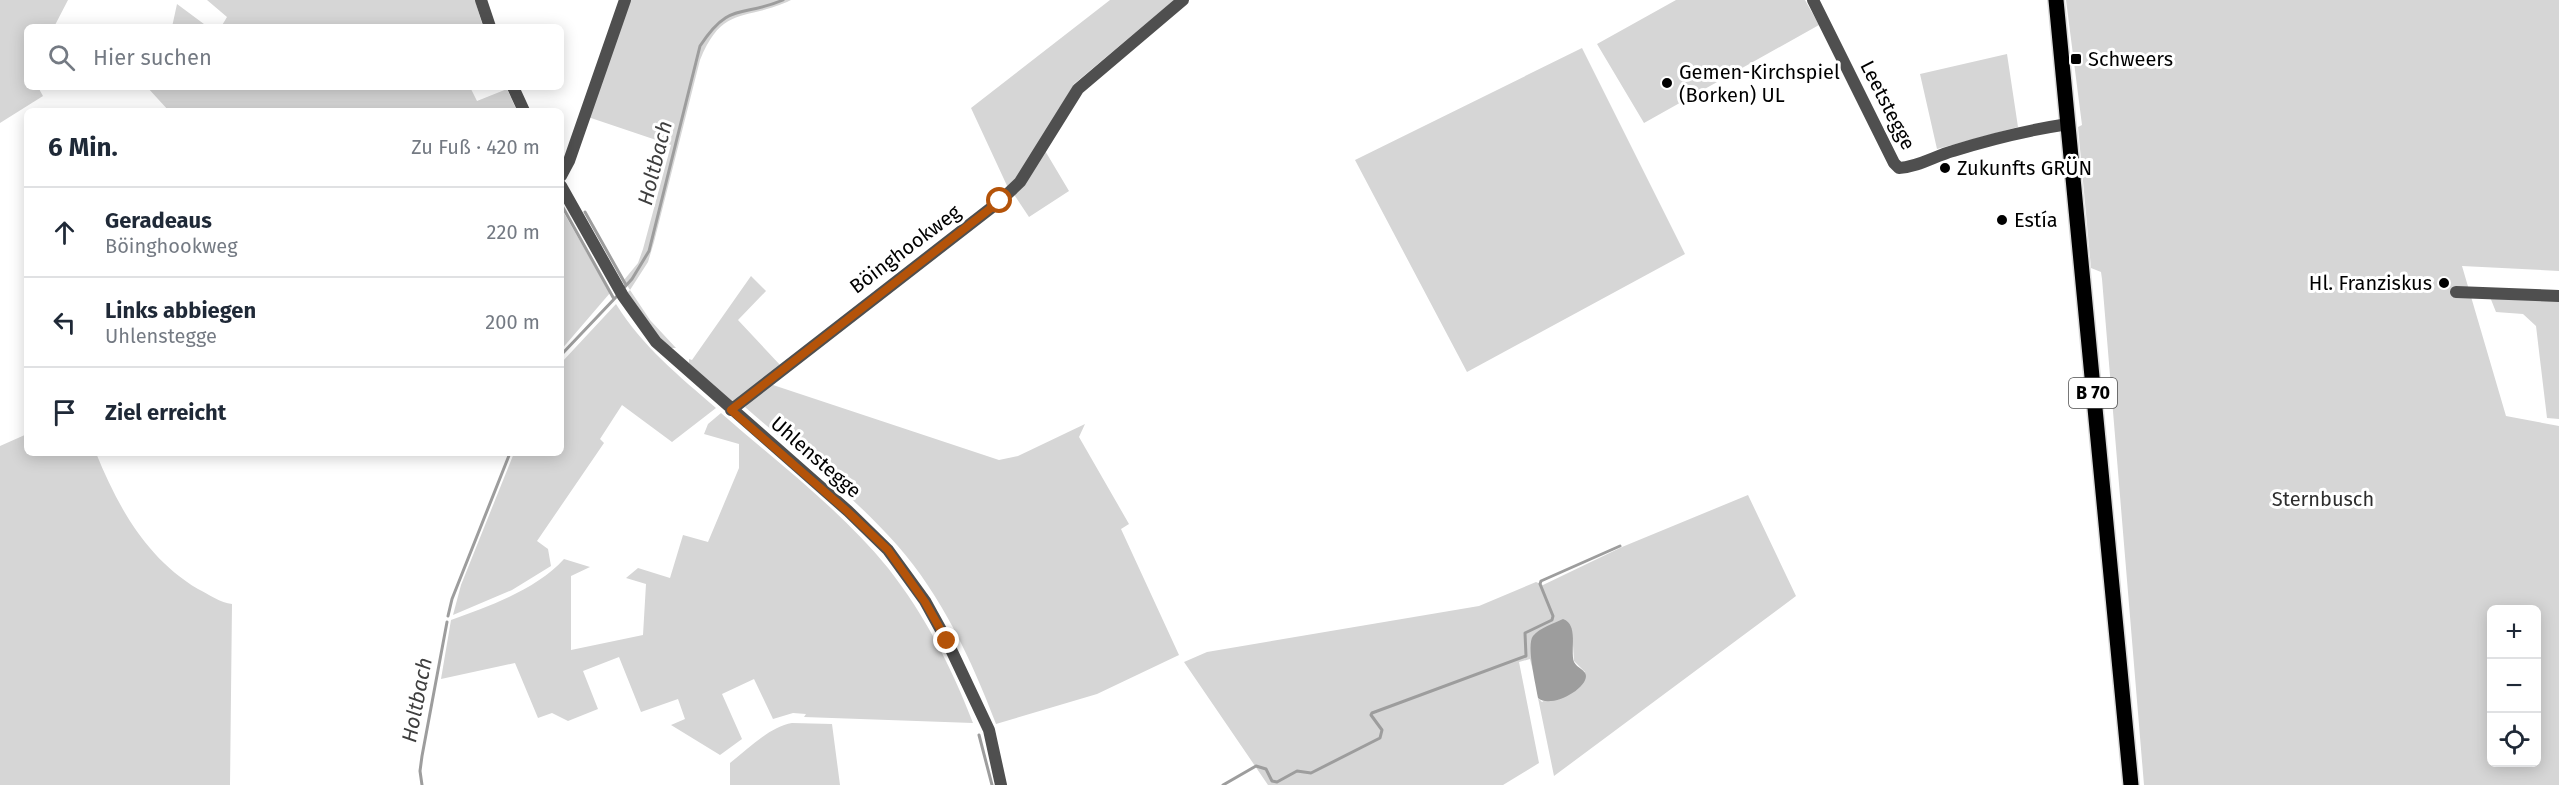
<!DOCTYPE html>
<html lang="de">
<head>
<meta charset="utf-8">
<style>
  body { margin:0; font-family:"Fira Sans",sans-serif; background:#f6f6f7; color:#1f2937 }
  .controls { position:absolute; right:18px; bottom:18px; display:grid; overflow:hidden; border-radius:9px; box-shadow:0 3px 15px #0003 }
  .controls button { width:54px; height:54px; display:grid; place-items:center; padding:0; border:0; border-bottom:2px solid #e0e1e3; background:#fff; color:#1f2937; font:30px sans-serif }
  .stop { position:absolute; width:18px; height:18px; margin:-14px; border:4px solid #b45309; border-radius:50%; background:#fff }
  .stop.end { background:#b45309; border-color:#fff; box-shadow:0 2px 6px #0008 }
  .list { margin:0; padding:0; list-style:none }
  h2 { display:flex; justify-content:space-between; align-items:center; height:78px; margin:0; padding:0 24px; font-size:26px }
  h2 small { font-size:20px; font-weight:400; color:#747a83 }
  .list li { display:grid; grid-template-columns:39px 1fr auto; gap:18px; align-items:center; box-sizing:border-box; height:90px; padding:0 24px; border-top:2px solid #e0e1e3 }
  .list b { display:block; font-size:22px; white-space:nowrap }
  .list p { margin:0; font-size:20px; white-space:nowrap; color:#747a83 }
  .list em { font-size:20px; font-style:normal; color:#747a83 }
  .icon { flex:none; width:33px; height:33px; fill:none; stroke:currentColor; stroke-width:2; stroke-linecap:round; stroke-linejoin:round }
  .map { position:relative; flex:none; width:2559px; height:785px; overflow:hidden }
  .search { position:absolute; background:#fff; box-shadow:0 3px 15px #0003; left:24px; top:24px; width:540px; height:66px; display:flex; align-items:center; gap:15px; box-sizing:border-box; padding:0 21px; border-radius:9px; color:#747a83; font-size:22px }
  .panel { position:absolute; background:#fff; box-shadow:0 3px 15px #0003; left:24px; top:108px; width:540px; height:348px; border-radius:9px }
  .map>svg:first-child { display:block }
  .green { fill:#d6d6d6; fill-rule:evenodd }
  .water { fill:#9d9d9d }
  .lines { fill:none; stroke-linecap:round; stroke-linejoin:round }
  .stream { stroke:#9d9d9d; stroke-width:3 }
  .primary-casing { stroke:#dbdbdb; stroke-width:18 }
  .minor { stroke:#4f4f4f; stroke-width:12 }
  .primary { stroke:#000; stroke-width:15 }
  .route { stroke:#b45309; stroke-width:8 }
  .poi-dot { fill:#000; stroke:#fff; stroke-width:2 }
  .labels { text-anchor:middle; stroke-width:6; stroke-linejoin:round; paint-order:stroke }
  .shield { fill:#fff; stroke:#4c4c4c; stroke-width:1.5 }
  .shield-label { font-size:18px; font-weight:bold; fill:#000 }
  .poi-label { font-size:20px; fill:#000; stroke:#fff; text-anchor:start }
  .street-label { font-size:20px; fill:#000; stroke:#fff }
  .park-label { font-size:20px; fill:#2d2d2d; stroke:#fff }
  .water-label { font-size:21px; font-style:italic; fill:#3e3e3e; stroke:#fff }
</style>
</head>
<body>
<div class="map">
<svg width="2559" height="785" viewBox="0 0 2559 785">
  <rect width="100%" height="100%" fill="#fff"/>
  <!-- green -->
  <path class="green" d="M0,0H68L54,27H27V87H38L43,96L0,123Z
    M207,0H475L483,27H221L227,17Z
    M628,0H791C746,22 723,3 700,60L654,242L648,262L630,290L650,320L676,348H668L626,294L630,290L624,280L638,263L643,249L671,145L585,116Z
    M1110,0H1174L1074,84L1018,180L1009,190L971,108Z
    M1676,0H1805L1819,25L1644,123L1597,44Z
    M2066,0H2559V271L2462,266L2506,416L2559,426V785H2144L2102,279L2101,272L2091,268L2078,127L2082,125ZM2492,610H2536V762H2492Z
    M177,4L208,27H172Z
    M1582,48L1685,254L1467,372L1355,160Z
    M2007,54L2018,127L1937,149L1920,74Z
    M147,87H470L477,101L507,89L517,111H169Z
    M1044,149L1069,191L1029,217L1013,193Z
    M561,208L610,293L561,350Z
    M751,276L766,291L738,320L781,366L734,401H729L689,363V359L692,360Z
    M2490,297L2559,300V419L2547,418L2536,326L2523,314L2496,312Z
    M616,304C642,346 679,376 716,408L672,442L622,405L600,439L604,443L537,541L548,549L551,566L512,590L453,615L461,585L514,453H561V363Z
    M767,383L999,460L1018,456L1085,424L1079,437L1129,524L1121,529L1179,655L1097,694L996,724C972,661 942,596 897,545C852,494 796,452 745,407Z
    M721,413C778,463 841,510 888,568C925,615 952,668 973,723L804,717L806,714L793,713L773,719L754,679L722,694L742,739L720,755L671,725L685,719L678,699L641,712L619,657L583,671L598,709L568,721L552,713L538,718L515,663L441,679L451,620C489,606 536,590 564,559L590,567L571,576V650L643,635L646,584L626,578L638,568L670,578L683,535L708,542L739,468V444L704,434L708,424Z
    M27,434V453H96C118,507 146,558 198,589C208,594 221,603 232,604L230,785H0V446Z
    M1748,495L1796,596L1554,776L1538,698L1542,702L1585,672L1574,661L1572,629L1531,645L1533,671L1530,659L1519,662L1539,763L1503,785H1268L1184,662L1207,652L1479,606L1536,582L1543,585L1622,547Z
    M792,723L832,724L840,785H730V763C748,749 769,727 792,723Z"/>
  <!-- water -->
  <path class="water" d="M1563,619C1579,625 1570,649 1574,662C1577,668 1586,670 1586,676C1586,690 1550,709 1538,698C1536,685 1526,645 1533,636C1539,628 1555,623 1563,619Z"/>
  <g class="lines">
    <!-- stream -->
    <path class="stream" d="M561,204L614,299
      M585,212L626,285
      M622,290L632,279L649,251L700,46C730,0 742,18 783,0
      M561,355L618,295
      M448,616L452,599L510,453
      M979,735L992,785
      M422,785L420,771L422,756L447,622
      M1223,785L1256,766L1266,769L1272,781L1277,782L1297,771L1311,773L1380,738L1382,730L1371,715L1372,713L1526,656L1525,633L1552,620L1553,616L1540,584L1541,581L1620,546"/>
    <!-- primary casing -->
    <g class="primary-casing">
      <path id="primary" d="M2056,0L2131,785"/>
    </g>
    <!-- minor -->
    <path class="minor" d="M481,0L490,27
      M1813,0L1894,163L1899,168C1918,167 1935,156 1953,151C1991,139 2029,130 2068,124
      M513,87L524,111
      M561,176L569,161L625,0
      M561,186L623,296L656,342L848,511L888,550L925,601L947,641L989,730L1001,785
      M2456,292L2559,296
      M731,410L1000,201L1020,182L1078,89L1183,0"/>
    <!-- primary -->
    <use href="#primary" class="primary"/>
  </g>
  <g class="lines">
    <!-- route -->
    <path class="route" d="M947,641L925,602L888,550L848,512L731,410L1000,201"/>
  </g>
  <!-- markers -->
  <g class="poi-dot">
    <rect x="2070" y="53" width="12" height="12" rx="3"/>
    <circle cx="1667" cy="83" r="6"/>
    <circle cx="1945" cy="168" r="6"/>
    <circle cx="2002" cy="220" r="6"/>
    <circle cx="2444" cy="283" r="6"/>
  </g>
  <g class="labels">
    <!-- shield labels -->
    <rect class="shield" x="2069" y="378" width="48" height="30" rx="4.5"/>
    <g class="shield-label">
      <text x="2093" y="399">B 70</text>
    </g>
    <!-- poi labels -->
    <g class="poi-label">
      <text x="2088" y="66">Schweers</text>
      <text x="1679" y="79">Gemen-Kirchspiel<tspan x="1679" dy="23">(Borken) UL</tspan></text>
      <text x="1957" y="175">Zukunfts GRÜN</text>
      <text x="2014" y="227">Estía</text>
      <text x="2432" y="290" text-anchor="end">Hl. Franziskus</text>
    </g>
    <!-- street labels -->
    <g class="street-label">
      <text transform="translate(1888 105) rotate(63)" y="7">Leetstegge</text>
      <text transform="translate(905 249) rotate(-37)" y="7">Böinghookweg</text>
      <text transform="translate(816 457) rotate(41)" y="7">Uhlenstegge</text>
    </g>
    <!-- park labels -->
    <g class="park-label">
      <text x="2323" y="506">Sternbusch</text>
    </g>
    <!-- water labels -->
    <g class="water-label">
      <text transform="translate(655 163) rotate(-76)" y="7">Holtbach</text>
      <text transform="translate(417 700) rotate(-79)" y="7">Holtbach</text>
    </g>
  </g>
</svg>
<div class="controls">
<button>+</button>
<button>−</button>
<button><svg class="icon" aria-label="locate" viewBox="0 0 24 24"><circle cx="12" cy="12" r="6"/><path d="M12 2v4M12 18v4M2 12h4M18 12h4"/></svg></button>
</div>
<div class="stop" style="left:1000px;top:201px"></div>
<div class="stop end" style="left:947px;top:641px"></div>
<div class="search"><svg class="icon" aria-label="search" viewBox="0 0 24 24"><circle cx="10" cy="10" r="6"/><path d="M15 15l6 6"/></svg>Hier suchen</div>
<section class="panel">
<h2>6 Min.<small>Zu Fuß · 420 m</small></h2>
<ul class="list">
<li><svg class="icon" aria-label="ahead" viewBox="0 0 24 24"><path d="M12 20V5M6 11l6-6 6 6"/></svg><div><b>Geradeaus</b><p>Böinghookweg</p></div><em>220 m</em></li>
<li><svg class="icon" aria-label="left" viewBox="0 0 24 24"><path d="M17 20v-9H6M10 6l-5 5 5 5"/></svg><div><b>Links abbiegen</b><p>Uhlenstegge</p></div><em>200 m</em></li>
<li><svg class="icon" aria-label="arrive" viewBox="0 0 24 24"><path d="M6 21V4h12l-3 4 3 4H6"/></svg><div><b>Ziel erreicht</b></div></li>
</ul>
</section>
</div>
</body>
</html>
